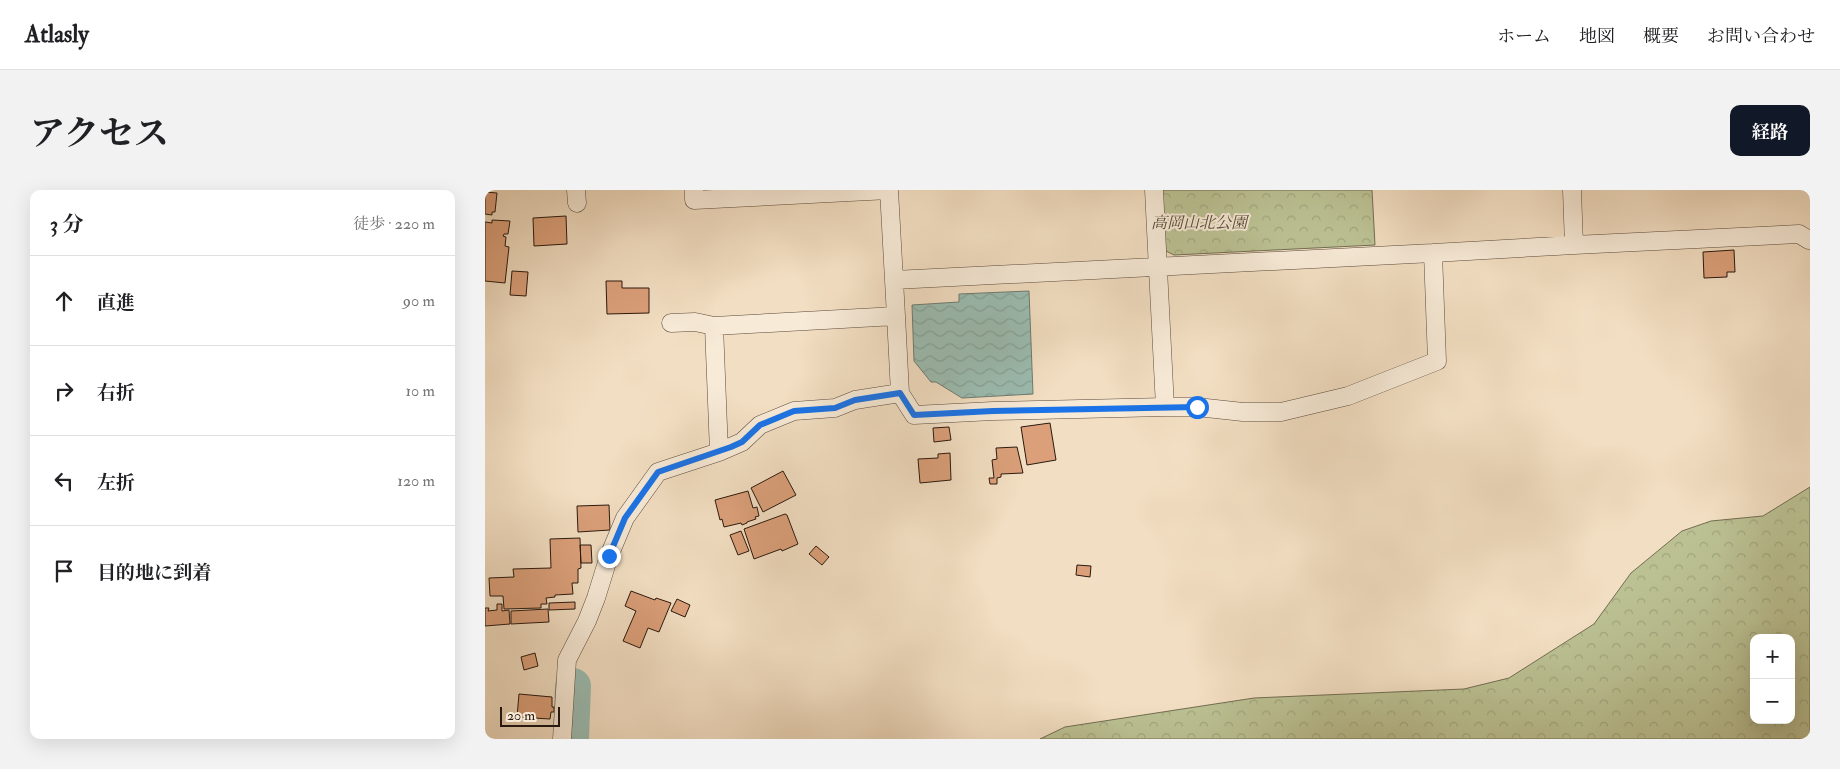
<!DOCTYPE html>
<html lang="ja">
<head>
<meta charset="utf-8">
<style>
  body { margin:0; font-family:"IM FELL Double Pica","Noto Serif JP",serif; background:#f2f2f2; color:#202124 }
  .controls { position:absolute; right:15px; bottom:15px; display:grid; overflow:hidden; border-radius:10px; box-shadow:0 5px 20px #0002 }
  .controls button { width:45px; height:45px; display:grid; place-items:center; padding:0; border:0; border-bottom:1px solid #e0e0e0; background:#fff; color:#202124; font:25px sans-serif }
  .scale { position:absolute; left:15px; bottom:12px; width:60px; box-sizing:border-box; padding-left:5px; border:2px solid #2a190f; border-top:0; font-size:14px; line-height:18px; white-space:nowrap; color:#2a190f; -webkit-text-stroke:4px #f7ead7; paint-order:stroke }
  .stop { position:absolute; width:15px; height:15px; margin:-11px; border:4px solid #1a73e8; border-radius:50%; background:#fff }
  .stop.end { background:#1a73e8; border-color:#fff; box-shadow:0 1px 5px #0008 }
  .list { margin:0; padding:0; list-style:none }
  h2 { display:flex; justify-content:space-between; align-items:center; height:65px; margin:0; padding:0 20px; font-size:21px }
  h2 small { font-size:16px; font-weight:400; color:#757577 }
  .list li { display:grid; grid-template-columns:32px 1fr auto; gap:15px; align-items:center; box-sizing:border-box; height:90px; padding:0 20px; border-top:1px solid #e0e0e0 }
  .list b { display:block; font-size:19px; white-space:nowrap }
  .list em { font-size:16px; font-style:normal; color:#757577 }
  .icon { flex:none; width:28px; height:28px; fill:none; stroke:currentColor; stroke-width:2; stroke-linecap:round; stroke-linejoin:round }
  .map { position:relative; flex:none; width:1325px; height:549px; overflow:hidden; border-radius:10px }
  header { display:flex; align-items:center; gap:30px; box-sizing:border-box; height:70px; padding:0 25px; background:#fff; border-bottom:1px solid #e0e0e0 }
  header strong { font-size:24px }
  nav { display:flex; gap:28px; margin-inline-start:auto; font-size:18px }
  .intro { display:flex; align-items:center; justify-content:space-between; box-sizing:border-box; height:120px; padding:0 30px }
  h1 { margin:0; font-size:35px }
  .button { padding:12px 22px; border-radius:10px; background:#111827; color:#fff; font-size:18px; font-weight:700 }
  main { display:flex; gap:30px; padding:0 30px }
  aside { flex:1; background:#fff; border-radius:10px; box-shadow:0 5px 20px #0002 }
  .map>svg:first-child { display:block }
  .forest { fill:url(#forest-crowns); stroke:#726d51; fill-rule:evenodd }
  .water { fill:url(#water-waves); stroke:#6e7b70 }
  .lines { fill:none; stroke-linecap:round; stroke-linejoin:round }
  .river { stroke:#9bbcb1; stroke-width:36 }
  .building { fill:#dba07a; stroke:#2a190f }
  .street-casing { stroke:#5c4a3c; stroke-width:19 }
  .street { stroke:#f7ead7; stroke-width:18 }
  .route { stroke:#1a73e8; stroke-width:6 }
  .labels { text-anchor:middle; stroke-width:4; stroke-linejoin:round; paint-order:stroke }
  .park-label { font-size:16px; font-style:italic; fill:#564b37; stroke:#f7ead7 }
</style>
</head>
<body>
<header>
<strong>Atlasly</strong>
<nav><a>ホーム</a><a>地図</a><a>概要</a><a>お問い合わせ</a></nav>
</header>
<div class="intro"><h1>アクセス</h1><a class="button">経路</a></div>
<main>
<aside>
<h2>3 分<small>徒歩 · 220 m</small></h2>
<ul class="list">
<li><svg class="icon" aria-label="ahead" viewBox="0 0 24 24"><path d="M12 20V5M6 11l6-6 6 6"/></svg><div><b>直進</b></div><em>90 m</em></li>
<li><svg class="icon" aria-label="right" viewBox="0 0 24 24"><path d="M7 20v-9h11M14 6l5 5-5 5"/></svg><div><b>右折</b></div><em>10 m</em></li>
<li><svg class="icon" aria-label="left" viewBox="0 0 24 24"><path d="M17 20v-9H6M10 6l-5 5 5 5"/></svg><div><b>左折</b></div><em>120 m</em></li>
<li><svg class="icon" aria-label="arrive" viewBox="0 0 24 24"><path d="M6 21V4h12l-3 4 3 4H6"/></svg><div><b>目的地に到着</b></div></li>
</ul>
</aside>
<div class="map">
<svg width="1325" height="549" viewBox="0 0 1325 549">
  <defs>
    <pattern id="forest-crowns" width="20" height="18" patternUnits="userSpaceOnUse" patternTransform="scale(1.25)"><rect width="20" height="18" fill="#bbc193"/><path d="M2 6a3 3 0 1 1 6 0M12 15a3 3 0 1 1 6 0" fill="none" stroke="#a1a57e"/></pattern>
    <pattern id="water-waves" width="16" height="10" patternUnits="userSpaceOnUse" patternTransform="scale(1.25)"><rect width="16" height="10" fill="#9bbcb1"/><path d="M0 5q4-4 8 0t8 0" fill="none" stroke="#86a197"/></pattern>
  </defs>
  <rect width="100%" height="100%" fill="#f2dec2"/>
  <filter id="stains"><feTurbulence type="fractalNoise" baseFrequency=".004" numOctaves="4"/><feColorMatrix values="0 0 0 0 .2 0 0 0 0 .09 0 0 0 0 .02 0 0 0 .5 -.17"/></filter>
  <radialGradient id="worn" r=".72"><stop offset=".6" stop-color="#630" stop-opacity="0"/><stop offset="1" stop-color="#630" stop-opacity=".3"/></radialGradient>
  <!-- forest -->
  <path class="forest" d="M677,0H887L890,55L689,65L679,60Z
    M1325,297V549H555L580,537L769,508L979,499L1024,488L1109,434L1146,383L1197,341L1226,331L1278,326ZM1269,448H1306V530H1269Z"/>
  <!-- water -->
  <path class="water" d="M544,101L548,204L477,208L451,192H446L429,171L427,115L474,112V104Z"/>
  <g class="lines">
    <!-- river -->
    <path class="river" d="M86,549L88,496"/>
  </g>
  <!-- building -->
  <path class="building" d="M0,2L12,3L10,22H7V25L0,24Z
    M81,26L82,54L49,56L48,28Z
    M7,30L25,31L23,44H19L18,46L21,47L20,56L24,57L20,93L0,91V32L7,33Z
    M1249,60L1250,82H1242V87L1219,88L1218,62Z
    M27,81L43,82L41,106L25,105Z
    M121,91H137V98H164V123L122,124Z
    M565,233L571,270L542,275L536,237Z
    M464,237L466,250L449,252L448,238Z
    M532,257L538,283L516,284V287L512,288V294H505L504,288H509L507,270L512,269L511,258Z
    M465,263L466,290L435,293L433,269L453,268V264Z
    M298,281L311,305L278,322L266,298Z
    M263,301L268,318L272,317L274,326L270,327L271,329L262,332V333L257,335L256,333L239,337L237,329L235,330L230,310Z
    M124,315L125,340L93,342L92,316Z
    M300,324L302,325L313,354L297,361L296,359L269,369L259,339Z
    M256,341L264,361L253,365L245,345Z
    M95,348L96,378L93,379V393H87L88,404L70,405V407L61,408L62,414H56V418L19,419L18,406H5L4,388L29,387L28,379L66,378L65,349Z
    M95,355H106L107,373H96Z
    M331,356L344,367L337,375L324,364Z
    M592,375L606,376L605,387L591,385Z
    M146,401L170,410L171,408L186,413L174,442L163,438L155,458L138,451L151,421L140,416Z
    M192,409L205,415L200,427L186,421Z
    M90,412V419L64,420V413Z
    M12,414H17V421L24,420L25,434L0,436V418H4L3,421L12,420Z
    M63,419L64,432L26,434V421Z
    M50,463L53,476L39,480L36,467Z
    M34,504L67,507V517H69V522H66L65,529L32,527Z"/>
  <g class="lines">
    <!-- street casing -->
    <g class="street-casing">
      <path id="street" d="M91,0L92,13
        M209,0V10L404,0L409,90L948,63
        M669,0L680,217
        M1087,0L1089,55L1314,44L1324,50
        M411,126L415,203L429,225L508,221L680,217H712L758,222H796L863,206L952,171L948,63L1089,55
        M186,133L210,132L229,136L411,126L409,90
        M229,136L234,262L257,252L275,235L309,221L350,218L370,210L415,203
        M77,549L82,470L102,431L111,408L124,366L140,328L173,282L234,262"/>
    </g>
    <!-- street -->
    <use href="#street" class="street"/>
  </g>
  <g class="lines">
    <!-- route -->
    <path class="route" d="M124,366L140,328L173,282L246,257L257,252L275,235L309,221L350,218L370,210L415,203L429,225L508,221L712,217"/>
  </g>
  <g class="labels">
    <!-- park labels -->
    <g class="park-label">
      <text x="714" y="38">高岡山北公園</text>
    </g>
  </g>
  <rect width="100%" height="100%" filter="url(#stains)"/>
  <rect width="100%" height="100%" fill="url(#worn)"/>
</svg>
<div class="controls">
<button>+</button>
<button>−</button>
</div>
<div class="scale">20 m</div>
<div class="stop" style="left:712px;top:217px"></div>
<div class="stop end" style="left:124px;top:366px"></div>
</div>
</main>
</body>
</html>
